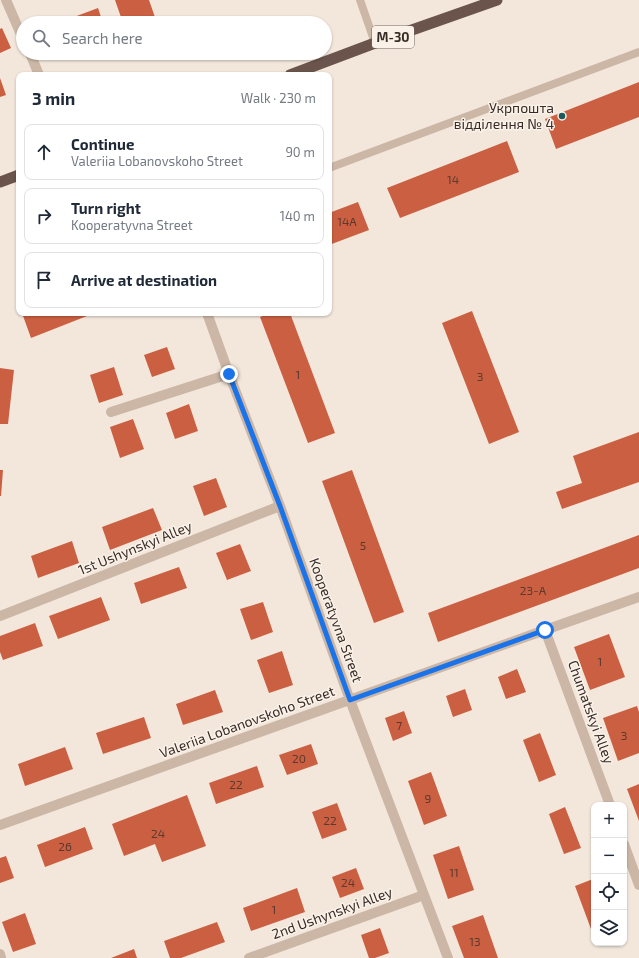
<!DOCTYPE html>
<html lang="en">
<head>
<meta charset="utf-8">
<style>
  body { margin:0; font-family:"Exo 2",sans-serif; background:#f6f6f7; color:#1f2937 }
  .controls { position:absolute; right:12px; bottom:12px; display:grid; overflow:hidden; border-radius:8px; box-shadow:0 1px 3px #0004 }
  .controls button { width:36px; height:36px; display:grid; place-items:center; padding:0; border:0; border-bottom:1px solid #e0e1e3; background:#fff; color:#1f2937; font:20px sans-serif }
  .stop { position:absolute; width:12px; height:12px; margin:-9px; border:3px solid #1a73e8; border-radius:50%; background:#fff }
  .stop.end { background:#1a73e8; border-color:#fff; box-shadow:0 1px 4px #0008 }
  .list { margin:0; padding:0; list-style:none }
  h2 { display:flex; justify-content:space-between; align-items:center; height:52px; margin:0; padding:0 16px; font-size:17px }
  h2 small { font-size:13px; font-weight:400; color:#747a83 }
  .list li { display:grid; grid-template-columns:26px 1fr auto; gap:12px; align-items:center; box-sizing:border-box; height:56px; margin:0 8px 8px; padding:0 8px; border:1px solid #e0e1e3; border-radius:8px }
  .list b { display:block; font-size:15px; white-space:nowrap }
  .list p { margin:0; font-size:13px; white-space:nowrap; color:#747a83 }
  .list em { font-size:13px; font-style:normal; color:#747a83 }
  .icon { flex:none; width:22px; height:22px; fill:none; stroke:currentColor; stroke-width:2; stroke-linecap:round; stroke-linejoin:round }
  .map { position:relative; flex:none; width:639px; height:958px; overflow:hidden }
  .search { position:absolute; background:#fff; box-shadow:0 1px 3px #0004; left:16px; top:16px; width:316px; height:44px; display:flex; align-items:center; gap:10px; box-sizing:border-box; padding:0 14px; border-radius:22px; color:#747a83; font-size:15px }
  .panel { position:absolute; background:#fff; box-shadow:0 1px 3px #0004; left:16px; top:72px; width:316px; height:244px; border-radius:8px }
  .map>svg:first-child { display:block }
  .building { fill:#cb5f41 }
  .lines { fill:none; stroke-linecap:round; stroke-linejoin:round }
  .service { stroke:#ccb7a7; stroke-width:8 }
  .minor { stroke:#ccb7a7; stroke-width:10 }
  .trunk { stroke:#6a544b; stroke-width:11 }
  .route { stroke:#1a73e8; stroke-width:5 }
  .poi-dot { fill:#1b595c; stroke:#faf2e8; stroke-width:1.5 }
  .labels { text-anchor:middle; stroke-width:3; stroke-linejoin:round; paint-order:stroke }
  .number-label { font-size:12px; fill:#5d392e }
  .shield { fill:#faf2e8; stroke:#726762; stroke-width:1 }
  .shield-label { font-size:13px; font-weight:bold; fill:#382c28 }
  .poi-label { font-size:14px; fill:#382c28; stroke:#faf2e8; text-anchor:end }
  .street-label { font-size:14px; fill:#382c28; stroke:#faf2e8 }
</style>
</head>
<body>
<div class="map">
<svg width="639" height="958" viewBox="0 0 639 958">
  <rect width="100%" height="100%" fill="#f3e7dc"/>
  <!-- building -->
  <path class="building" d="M115,0H149L157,23H123Z
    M98,8L103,23H58Z
    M2,28L11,48L0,53V29Z
    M52,53H70L54,59Z
    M0,78L6,95L0,97Z
    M639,82V117L556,149L545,119Z
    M507,141L519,172L400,218L387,188Z
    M358,202L369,230L329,245V213Z
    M472,311L519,432L489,444L442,323Z
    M22,313H86L87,316L31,338Z
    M271,313H290L335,433L308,443L260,317Z
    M167,347L175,369L152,377L144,355Z
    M114,367L123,395L99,403L90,375Z
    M0,368L14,370L8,424H0Z
    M189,404L198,431L175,439L166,413Z
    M133,419L144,449L120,458L110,427Z
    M639,432V482L562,509L556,492L582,483L573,456Z
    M0,470H3L1,496H0Z
    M352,470L404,612L374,623L322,481Z
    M216,478L227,507L204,516L193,486Z
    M153,508L162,530L110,550L102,527Z
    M639,535V568L438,642L428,613Z
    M72,541L79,563L38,578L31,556Z
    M240,544L251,571L227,580L216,553Z
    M179,567L187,588L141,604L134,583Z
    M101,597L110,620L58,639L49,616Z
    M263,602L273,632L251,640L240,609Z
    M35,623L43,646L3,660L0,652V636Z
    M609,634L625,677L590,690L574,647Z
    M282,651L293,685L269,693L257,660Z
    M517,669L526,692L506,699L498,677Z
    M465,689L472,710L453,717L446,696Z
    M215,690L223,712L183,725L176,704Z
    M637,706L639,712V753L618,761L603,718Z
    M404,711L412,733L393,741L385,718Z
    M144,717L151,738L103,754L96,733Z
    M540,733L556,775L539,782L523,740Z
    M311,744L318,764L287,775L279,755Z
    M65,747L73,769L25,786L18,764Z
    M257,766L264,787L216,804L209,783Z
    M431,772L447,816L424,825L408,781Z
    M639,784V821L627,789Z
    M187,795L206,846L162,862L155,844L124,856L112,824Z
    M337,803L347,830L322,839L312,812Z
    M565,807L581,848L564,854L549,814Z
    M85,827L93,849L45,867L37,845Z
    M459,846L474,890L448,899L433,855Z
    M6,856L14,878L0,883V858Z
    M356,868L364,889L340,898L332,877Z
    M593,879L594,881V928L591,929L575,886Z
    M297,888L305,912L251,931L243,908Z
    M25,913L36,944L13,952L2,922Z
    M483,915L498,958H464L452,926Z
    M217,922L225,942L181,958H170L164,941Z
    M380,928L389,953L375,958H369L361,935Z
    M134,949L137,958H111Z"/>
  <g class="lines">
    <!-- service -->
    <path class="service" d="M360,0L375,43
      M329,168L639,52"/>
    <!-- minor -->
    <path class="minor" d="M6,0L23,39
      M30,53L39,75
      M207,313L229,374L280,506L350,700L448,958
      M111,412L229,374
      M0,616L280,506
      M545,630L610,805
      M0,825L545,630L639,597
      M624,844L639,885
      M0,954L1,958
      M249,958L424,895"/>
    <!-- trunk -->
    <path class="trunk" d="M290,75L375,43L497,0
      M0,182L19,175"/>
  </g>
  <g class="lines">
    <!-- route -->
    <path class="route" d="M229,374L280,506L350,700L545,630"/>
  </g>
  <!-- markers -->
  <circle class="poi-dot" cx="562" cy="116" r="4"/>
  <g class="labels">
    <!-- number labels -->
    <g class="number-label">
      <text x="453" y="184">14</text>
      <text x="347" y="226">14А</text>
      <text x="298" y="379">1</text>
      <text x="480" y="381">3</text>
      <text x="363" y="550">5</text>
      <text x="533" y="595">23-А</text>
      <text x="600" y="666">1</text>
      <text x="399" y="730">7</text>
      <text x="624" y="740">3</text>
      <text x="299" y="763">20</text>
      <text x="236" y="789">22</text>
      <text x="428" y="803">9</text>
      <text x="330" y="825">22</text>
      <text x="158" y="838">24</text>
      <text x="65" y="851">26</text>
      <text x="454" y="877">11</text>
      <text x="348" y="887">24</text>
      <text x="274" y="914">1</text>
      <text x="475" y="946">13</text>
    </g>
    <!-- shield labels -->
    <rect class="shield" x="372" y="26" width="42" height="22" rx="3"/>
    <g class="shield-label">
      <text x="393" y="42">М-30</text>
    </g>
    <!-- poi labels -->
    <g class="poi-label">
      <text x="554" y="113">Укрпошта<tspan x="554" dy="16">відділення № 4</tspan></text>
    </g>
    <!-- street labels -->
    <g class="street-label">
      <text transform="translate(135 548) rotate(-22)" y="5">1st Ushynskyi Alley</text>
      <text transform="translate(336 620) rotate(70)" y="5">Kooperatyvna Street</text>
      <text transform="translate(591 712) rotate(70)" y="5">Chumatskyi Alley</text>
      <text transform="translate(247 722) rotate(-20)" y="5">Valeriia Lobanovskoho Street</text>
      <text transform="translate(332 913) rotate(-20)" y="5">2nd Ushynskyi Alley</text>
    </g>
  </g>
</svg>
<div class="controls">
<button>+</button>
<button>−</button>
<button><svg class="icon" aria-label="locate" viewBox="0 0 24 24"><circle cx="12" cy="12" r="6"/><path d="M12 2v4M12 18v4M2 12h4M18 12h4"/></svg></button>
<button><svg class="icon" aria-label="layers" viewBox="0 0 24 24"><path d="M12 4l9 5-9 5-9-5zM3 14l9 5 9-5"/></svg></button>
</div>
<div class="stop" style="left:545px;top:630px"></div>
<div class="stop end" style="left:229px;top:374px"></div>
<div class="search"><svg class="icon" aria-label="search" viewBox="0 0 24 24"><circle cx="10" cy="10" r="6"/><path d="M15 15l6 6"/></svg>Search here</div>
<section class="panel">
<h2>3 min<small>Walk · 230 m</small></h2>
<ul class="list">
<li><svg class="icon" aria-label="ahead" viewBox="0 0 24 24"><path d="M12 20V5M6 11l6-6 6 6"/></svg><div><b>Continue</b><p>Valeriia Lobanovskoho Street</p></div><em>90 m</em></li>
<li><svg class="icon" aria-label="right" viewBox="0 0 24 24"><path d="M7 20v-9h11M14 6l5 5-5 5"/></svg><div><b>Turn right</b><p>Kooperatyvna Street</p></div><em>140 m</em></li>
<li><svg class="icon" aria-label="arrive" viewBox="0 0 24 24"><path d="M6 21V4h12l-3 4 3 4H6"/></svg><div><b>Arrive at destination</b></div></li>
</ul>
</section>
</div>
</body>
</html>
